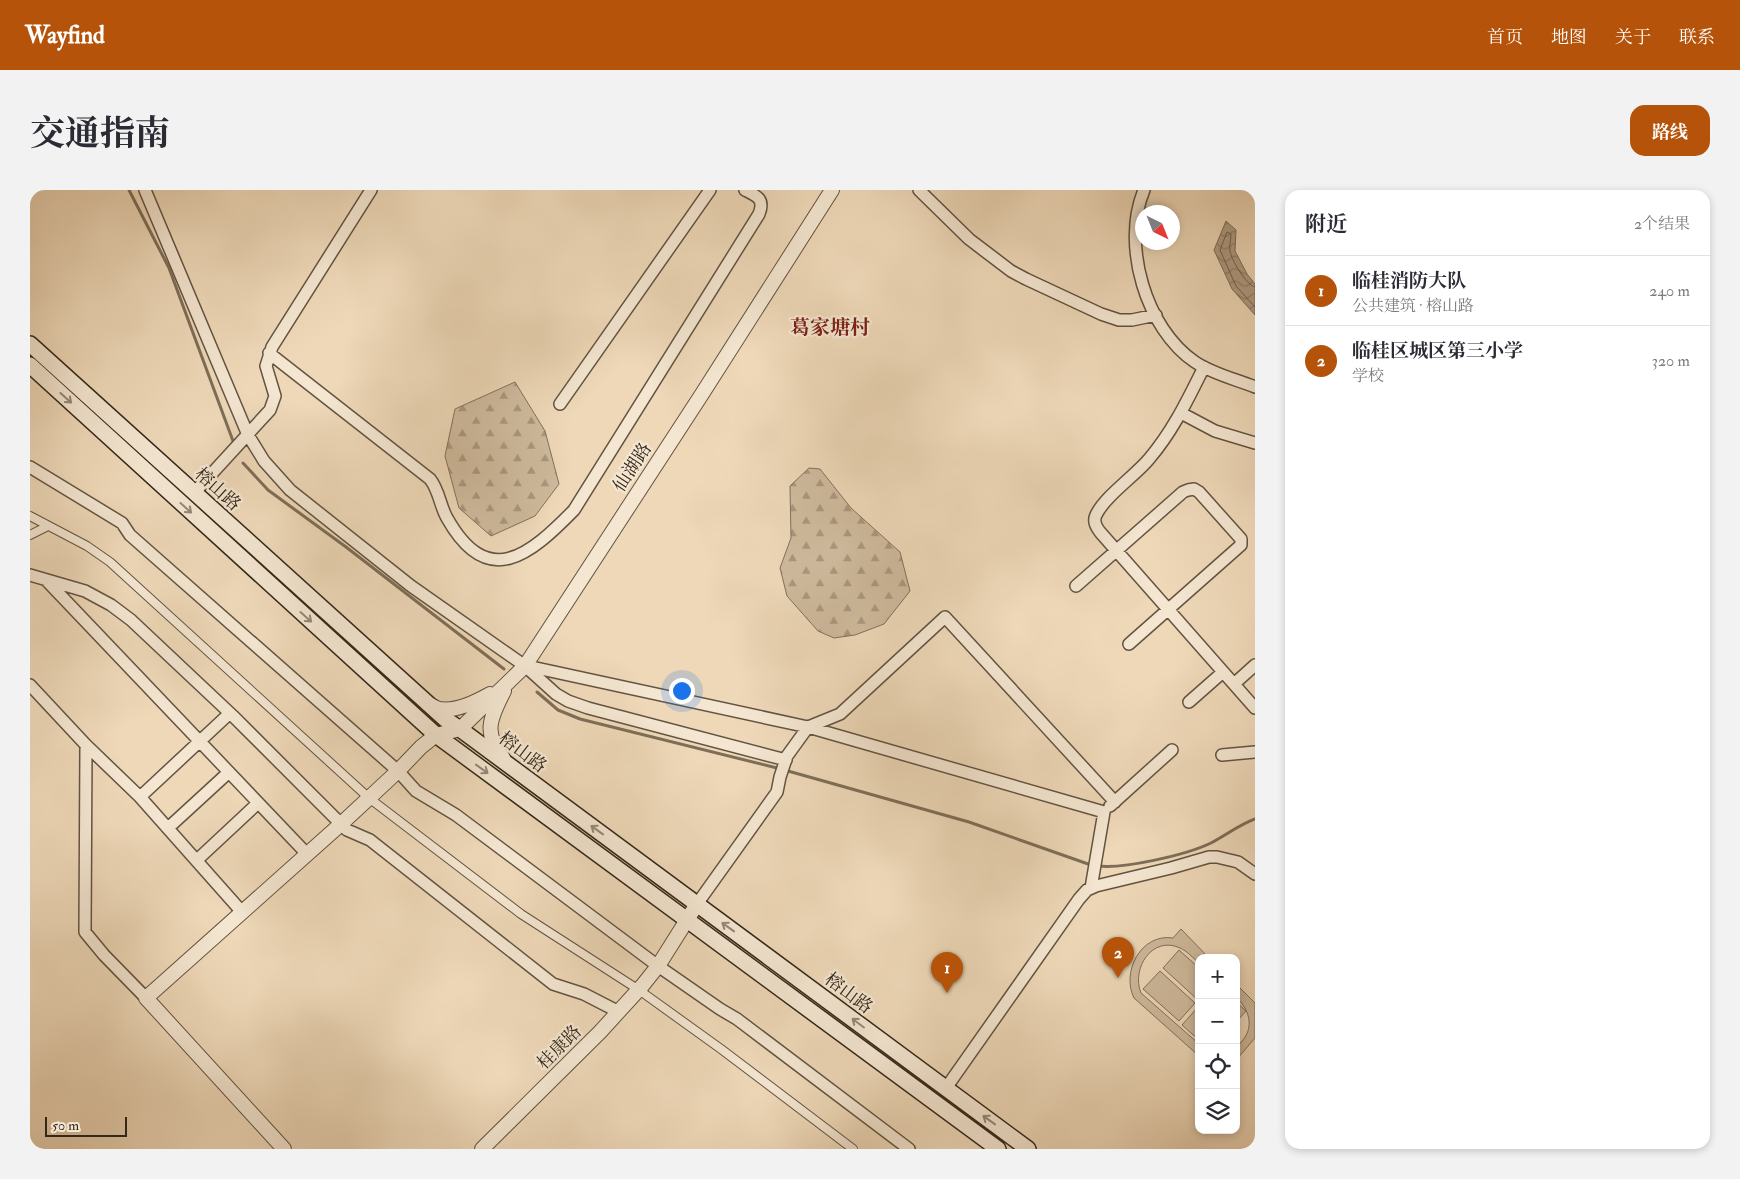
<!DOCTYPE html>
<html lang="zh">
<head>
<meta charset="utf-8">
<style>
  body { margin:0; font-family:"IM FELL Double Pica","Noto Serif SC",serif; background:#f2f2f3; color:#2b2b33 }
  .controls { position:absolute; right:15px; bottom:15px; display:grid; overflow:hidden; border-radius:10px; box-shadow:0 2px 8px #0003 }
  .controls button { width:45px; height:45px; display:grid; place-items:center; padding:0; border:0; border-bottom:1px solid #e1e1e2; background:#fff; color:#2b2b33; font:25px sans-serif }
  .compass { position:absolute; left:1105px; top:15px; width:45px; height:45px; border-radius:50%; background:#fff; box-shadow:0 2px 8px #0003; rotate:137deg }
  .scale { position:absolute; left:15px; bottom:12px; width:82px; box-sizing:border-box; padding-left:5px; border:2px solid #34281a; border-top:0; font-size:14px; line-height:18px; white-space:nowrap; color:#34281a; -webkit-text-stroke:4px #f4e6d1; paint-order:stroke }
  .you { position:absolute; left:651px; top:500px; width:18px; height:18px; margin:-12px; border:4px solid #fff; border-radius:50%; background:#1a73e8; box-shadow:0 0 0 8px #1a73e833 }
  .badge { display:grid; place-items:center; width:32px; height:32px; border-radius:50%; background:#b45309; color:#fff; font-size:16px; font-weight:700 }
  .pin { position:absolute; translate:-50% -41px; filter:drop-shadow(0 1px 2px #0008) }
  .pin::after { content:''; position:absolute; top:26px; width:18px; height:15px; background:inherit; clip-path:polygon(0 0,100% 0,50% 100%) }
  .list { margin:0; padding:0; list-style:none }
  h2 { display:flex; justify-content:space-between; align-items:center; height:65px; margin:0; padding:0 20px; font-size:21px }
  h2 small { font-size:16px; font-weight:400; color:#7c7c81 }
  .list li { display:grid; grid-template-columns:32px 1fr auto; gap:15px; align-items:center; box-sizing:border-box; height:70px; padding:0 20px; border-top:1px solid #e1e1e2 }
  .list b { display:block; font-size:19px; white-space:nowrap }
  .list p { margin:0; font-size:16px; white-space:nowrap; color:#7c7c81 }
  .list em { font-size:16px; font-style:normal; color:#7c7c81 }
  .icon { flex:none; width:28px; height:28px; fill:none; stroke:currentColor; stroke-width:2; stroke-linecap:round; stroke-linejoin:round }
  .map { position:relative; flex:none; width:1225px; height:959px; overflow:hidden; border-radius:15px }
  header { display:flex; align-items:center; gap:30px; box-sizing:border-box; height:70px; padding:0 25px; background:#b45309; color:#fff }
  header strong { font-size:24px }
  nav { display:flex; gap:28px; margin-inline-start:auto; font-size:18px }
  .intro { display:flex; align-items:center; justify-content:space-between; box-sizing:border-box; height:120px; padding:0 30px }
  h1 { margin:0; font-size:35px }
  .button { padding:12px 22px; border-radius:15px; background:#b45309; color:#fff; font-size:18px; font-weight:700 }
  main { display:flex; gap:30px; padding:0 30px }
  aside { flex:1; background:#fff; border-radius:15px; box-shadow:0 2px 8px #0003 }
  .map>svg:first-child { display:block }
  .forest { fill:url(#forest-firs); stroke:#81715c }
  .park { fill:#ceba9d; stroke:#81715c }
  .water { fill:url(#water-waves); stroke:#7e6e58 }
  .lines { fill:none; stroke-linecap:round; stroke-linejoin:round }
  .shore { stroke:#72624e; stroke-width:1 }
  .stream { stroke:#7e6e58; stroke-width:3 }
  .pedestrian-casing { stroke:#625442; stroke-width:10 }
  .minor-casing { stroke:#625442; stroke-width:14 }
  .tertiary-casing { stroke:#625442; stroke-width:16 }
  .secondary-casing { stroke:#34281a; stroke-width:18 }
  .pedestrian { stroke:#f4e6d1; stroke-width:8 }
  .minor { stroke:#f4e6d1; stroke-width:11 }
  .tertiary { stroke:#f4e6d1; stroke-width:14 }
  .secondary { stroke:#f4e6d1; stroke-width:15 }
  .oneway { stroke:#948776 }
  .labels { text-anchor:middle; stroke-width:4.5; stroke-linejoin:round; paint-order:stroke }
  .street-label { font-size:18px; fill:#34281a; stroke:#f4e6d1 }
  .quarter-label { font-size:20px; font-weight:bold; fill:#7a1f14; stroke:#f4e6d1 }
</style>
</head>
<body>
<header>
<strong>Wayfind</strong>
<nav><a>首页</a><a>地图</a><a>关于</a><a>联系</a></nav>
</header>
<div class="intro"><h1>交通指南</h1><a class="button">路线</a></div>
<main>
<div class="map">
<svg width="1225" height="959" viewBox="0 0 1225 959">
  <defs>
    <pattern id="forest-firs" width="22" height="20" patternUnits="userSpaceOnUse" patternTransform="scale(1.25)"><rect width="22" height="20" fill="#ceba9d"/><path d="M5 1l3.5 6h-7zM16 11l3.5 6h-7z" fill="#a8977f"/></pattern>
    <pattern id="water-waves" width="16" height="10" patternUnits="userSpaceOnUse" patternTransform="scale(1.25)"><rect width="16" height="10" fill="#af9c82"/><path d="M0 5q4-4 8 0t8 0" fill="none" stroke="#8f7f6a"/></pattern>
  </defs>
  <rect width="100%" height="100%" fill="#eed8b8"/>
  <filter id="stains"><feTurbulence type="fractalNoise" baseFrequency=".004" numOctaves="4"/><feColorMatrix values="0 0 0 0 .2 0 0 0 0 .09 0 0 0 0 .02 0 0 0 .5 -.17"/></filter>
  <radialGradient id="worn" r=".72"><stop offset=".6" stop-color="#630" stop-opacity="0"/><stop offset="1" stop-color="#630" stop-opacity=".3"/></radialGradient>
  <!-- forest -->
  <path class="forest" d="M485,192L515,241L529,294L505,326L461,346L429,318L415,266L425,219Z
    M779,278L790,279L821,318L870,362L880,401L854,434L825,445L804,448L788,441L757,406L750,378L761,348L760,296Z"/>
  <!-- park -->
  <path class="park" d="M1151,739L1179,768H1169V773C1163,768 1157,761 1150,758C1122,745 1101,779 1111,803L1169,854V866L1104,808C1091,782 1111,743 1143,748Z
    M1149,760L1169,778L1168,810L1133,778Z
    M1130,781L1165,813L1149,831L1113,799Z
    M1206,794L1225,813V848L1206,870V857C1225,842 1222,822 1206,807Z
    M1206,812L1216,821L1206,832Z
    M1169,816V850L1152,835Z"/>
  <!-- water -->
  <path class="water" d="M1196,31L1206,40L1205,61L1217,84L1225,94V125L1202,99L1184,60Z"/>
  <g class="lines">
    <!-- shore -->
    <path class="shore" d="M1225,97C1216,95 1201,69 1200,61C1199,55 1201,49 1201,44L1197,42L1190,60L1206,96L1225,117"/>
    <!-- stream -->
    <path class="stream" d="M99,0L139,78L203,251
      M213,273L238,300L316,357L474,479
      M507,502L528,520L550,529L747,578
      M758,581L939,632L1061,675
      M1068,676C1094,679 1156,665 1181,653C1196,645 1209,635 1225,629"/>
    <!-- pedestrian casing -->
    <g class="pedestrian-casing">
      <path id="pedestrian" d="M0,326L57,356L80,372L339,608L491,724L609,800L691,859L823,959
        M0,345L18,336"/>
    </g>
    <!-- minor casing -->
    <g class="minor-casing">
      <path id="minor" d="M115,0L218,245L234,271L260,300L381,396L495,476L526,504L538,511L558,518L756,570
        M889,0L939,49L981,81L996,89L1071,124L1089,130H1102L1126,125
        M1114,0C1091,55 1116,139 1165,172C1183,184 1205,189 1225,197
        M239,163L400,289C409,300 410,316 417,328C458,401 500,365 544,320L729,24C735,9 727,6 715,0
        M1174,177C1158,209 1143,241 1119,269C1106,285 1075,306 1066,325C1063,331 1066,337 1070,342L1225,518
        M530,214L680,0
        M1151,223L1185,241L1225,253
        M0,277L92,333L100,345L368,581L386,601L426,625L628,776L690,819L707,829L879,959
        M164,303L240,220L245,206L236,176L242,157L341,0
        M0,385L55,401L81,415L101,430L203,526L317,640L340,650L523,794L554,804L589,822
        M16,390L277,664
        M1046,396L1153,302L1158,300L1164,299L1169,302L1211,349V355L1099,454
        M497,476L778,537L1074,622L1061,698
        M1204,494L1225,475
        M0,495L56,555L55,742L74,765L116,808
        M1159,512L1193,482
        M56,555L110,607L212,722
        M1192,565L1225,562
        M110,607L200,523
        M1080,616L1142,560
        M138,638L199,582
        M167,670L228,613
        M667,714L747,602L750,587L757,566L778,537L810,524L915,427L1085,612
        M916,898L1049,709L1057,700L1066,696L1141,678L1179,667H1187L1208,672L1225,684"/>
    </g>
    <!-- tertiary casing -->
    <g class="tertiary-casing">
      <path id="tertiary" d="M398,514C401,515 406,518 409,519C426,522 446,512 460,504
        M473,568C452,542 461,527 474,501
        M254,959L116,808L311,634L368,581L391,557L406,545L430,539L495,476L672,204L802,0
        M452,959L570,842L612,796L628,776L667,714"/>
    </g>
    <!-- secondary casing -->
    <g class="secondary-casing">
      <path id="secondary" d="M0,154L415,529L430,539L998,959
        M0,175L406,545L968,959"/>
    </g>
    <!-- pedestrian -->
    <use href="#pedestrian" class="pedestrian"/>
    <!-- minor -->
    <use href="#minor" class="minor"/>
    <!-- tertiary -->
    <use href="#tertiary" class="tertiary"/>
    <!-- secondary -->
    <use href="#secondary" class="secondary"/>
  </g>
  <!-- one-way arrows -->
  <defs><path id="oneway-shaft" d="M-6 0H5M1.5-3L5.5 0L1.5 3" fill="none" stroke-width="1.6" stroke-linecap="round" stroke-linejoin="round" transform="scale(1.25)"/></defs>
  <g class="oneway">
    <use href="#oneway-shaft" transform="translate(36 208) rotate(42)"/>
    <use href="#oneway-shaft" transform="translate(156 318) rotate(42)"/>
    <use href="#oneway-shaft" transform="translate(276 427) rotate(42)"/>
    <use href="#oneway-shaft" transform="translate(452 579) rotate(36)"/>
    <use href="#oneway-shaft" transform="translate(567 640) rotate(-144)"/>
    <use href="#oneway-shaft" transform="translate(698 737) rotate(-144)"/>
    <use href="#oneway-shaft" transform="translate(828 833) rotate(-143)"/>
    <use href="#oneway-shaft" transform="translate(959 930) rotate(-144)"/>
  </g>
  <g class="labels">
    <!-- street labels -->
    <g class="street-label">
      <text transform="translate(602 277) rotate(-57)" y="6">仙湖路</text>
      <text transform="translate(188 299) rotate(42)" y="6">榕山路</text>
      <text transform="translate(493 562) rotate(37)" y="6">榕山路</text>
      <text transform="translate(819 803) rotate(37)" y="6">榕山路</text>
      <text transform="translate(529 857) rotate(-45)" y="6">桂康路</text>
    </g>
    <!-- quarter labels -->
    <g class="quarter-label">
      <text x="800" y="144">葛家塘村</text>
    </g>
  </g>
  <rect width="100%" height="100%" filter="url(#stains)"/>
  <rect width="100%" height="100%" fill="url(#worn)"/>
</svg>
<div class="controls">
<button>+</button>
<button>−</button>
<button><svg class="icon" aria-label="locate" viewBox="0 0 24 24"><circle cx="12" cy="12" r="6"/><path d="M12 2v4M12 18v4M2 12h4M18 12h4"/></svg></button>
<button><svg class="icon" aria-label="layers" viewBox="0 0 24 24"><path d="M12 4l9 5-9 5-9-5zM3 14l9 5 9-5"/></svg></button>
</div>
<svg class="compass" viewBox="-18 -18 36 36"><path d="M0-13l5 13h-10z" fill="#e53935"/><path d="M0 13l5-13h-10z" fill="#7c7c81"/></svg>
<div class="scale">50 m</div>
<div class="you"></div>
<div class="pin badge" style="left:917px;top:803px">1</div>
<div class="pin badge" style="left:1088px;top:788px">2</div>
</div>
<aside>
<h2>附近<small>2个结果</small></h2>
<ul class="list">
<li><span class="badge">1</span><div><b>临桂消防大队</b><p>公共建筑 · 榕山路</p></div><em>240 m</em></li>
<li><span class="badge">2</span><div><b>临桂区城区第三小学</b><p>学校</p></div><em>320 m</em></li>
</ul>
</aside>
</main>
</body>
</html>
